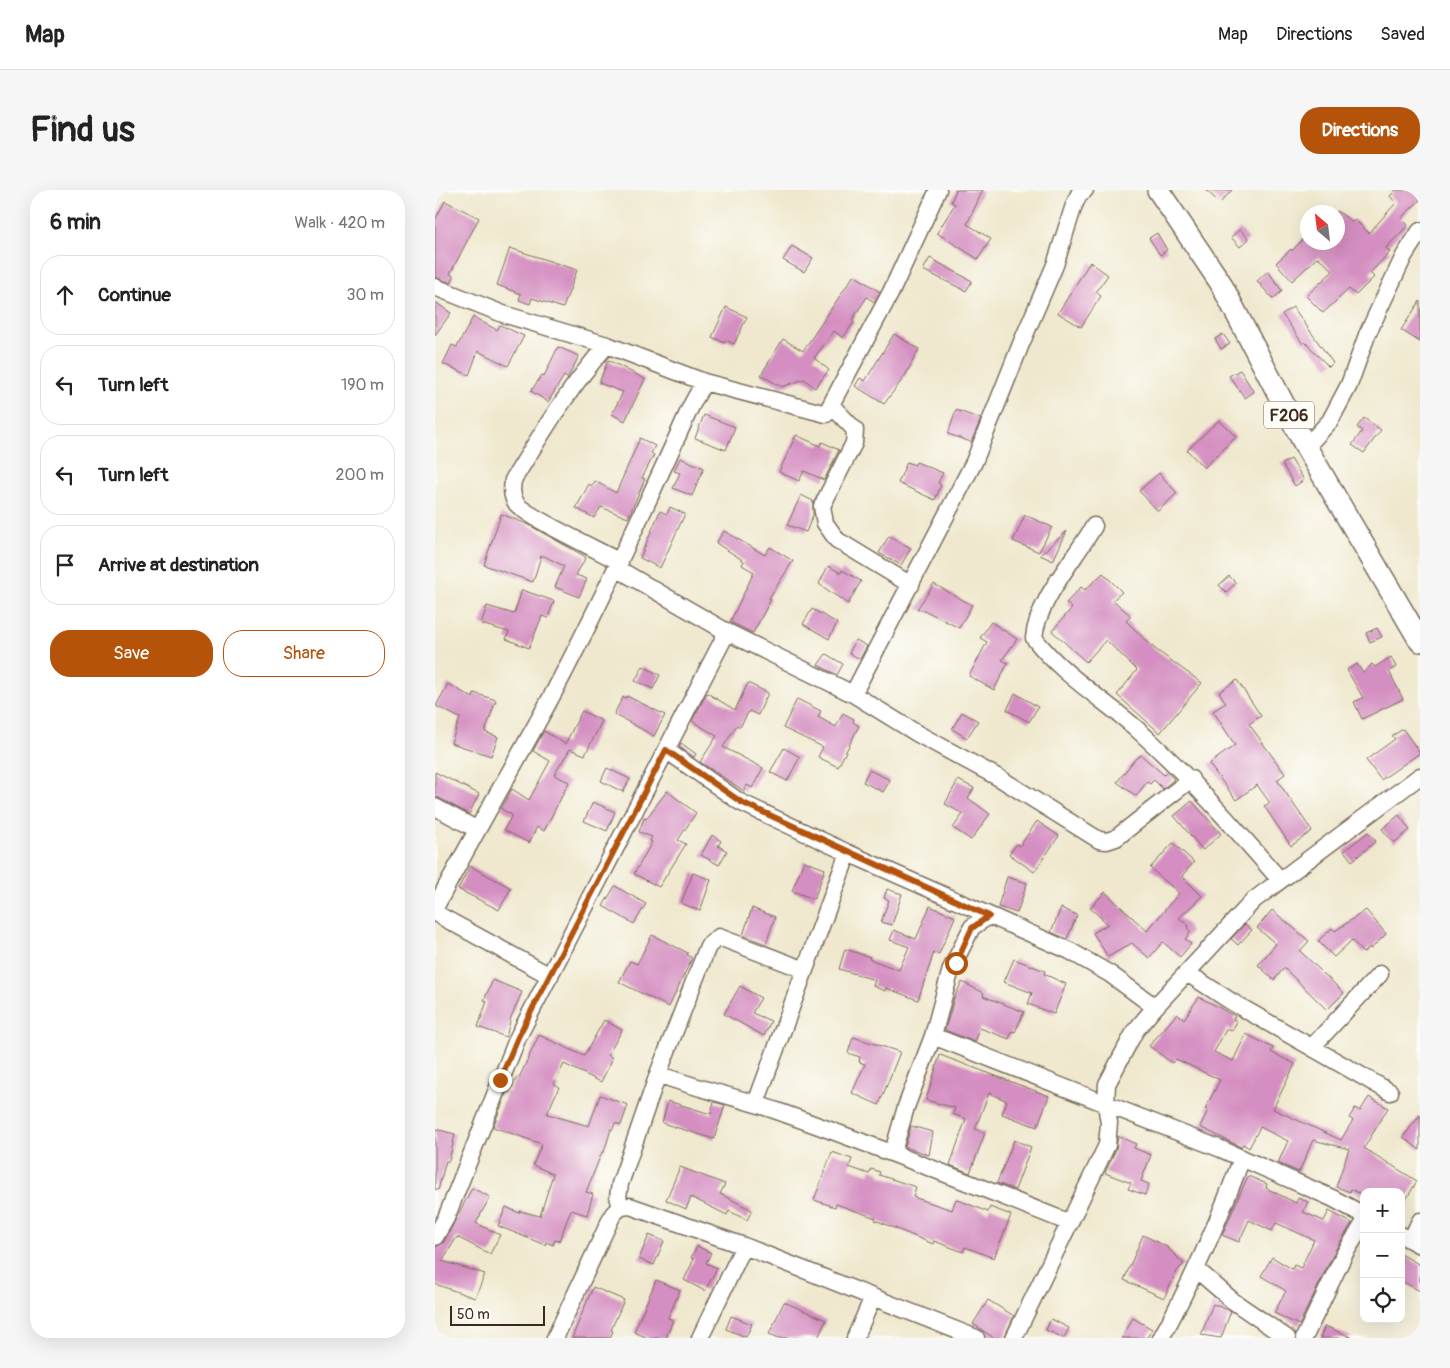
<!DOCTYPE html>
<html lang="en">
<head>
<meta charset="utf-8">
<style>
  body { margin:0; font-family:Pangolin,sans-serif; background:#f6f6f6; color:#222 }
  .controls { position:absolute; right:15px; bottom:15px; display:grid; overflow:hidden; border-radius:10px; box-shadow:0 5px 20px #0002 }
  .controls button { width:45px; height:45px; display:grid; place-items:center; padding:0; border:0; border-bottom:1px solid #e0e0e0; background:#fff; color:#222; font:25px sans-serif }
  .compass { position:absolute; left:865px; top:15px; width:45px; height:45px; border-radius:50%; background:#fff; box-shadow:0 5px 20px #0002; rotate:332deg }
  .scale { position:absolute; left:15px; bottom:12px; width:95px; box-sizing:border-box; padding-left:5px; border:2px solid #3b2a1e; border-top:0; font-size:14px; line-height:18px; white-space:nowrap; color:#3b2a1e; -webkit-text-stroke:4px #fdfcf7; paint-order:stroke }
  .stop { position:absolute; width:15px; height:15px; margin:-11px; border:4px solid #b45309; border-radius:50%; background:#fff }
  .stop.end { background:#b45309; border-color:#fff; box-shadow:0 1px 5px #0008 }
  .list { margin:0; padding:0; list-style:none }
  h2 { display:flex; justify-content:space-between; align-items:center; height:65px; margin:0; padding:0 20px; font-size:21px }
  h2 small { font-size:16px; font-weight:400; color:#767676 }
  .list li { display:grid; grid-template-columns:32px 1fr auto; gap:15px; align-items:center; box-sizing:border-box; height:80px; margin:0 10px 10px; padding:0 10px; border:1px solid #e0e0e0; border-radius:20px }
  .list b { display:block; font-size:19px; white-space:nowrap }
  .list em { font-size:16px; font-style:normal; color:#767676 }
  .actions { display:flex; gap:10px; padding:15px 20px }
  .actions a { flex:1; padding:11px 0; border:1px solid #b45309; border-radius:20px; text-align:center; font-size:18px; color:#b45309 }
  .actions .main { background:#b45309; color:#fff }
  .icon { flex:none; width:28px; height:28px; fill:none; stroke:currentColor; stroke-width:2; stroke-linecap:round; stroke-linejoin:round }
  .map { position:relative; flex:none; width:985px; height:1148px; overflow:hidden; border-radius:20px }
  header { display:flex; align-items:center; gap:30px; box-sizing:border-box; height:70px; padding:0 25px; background:#fff; border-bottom:1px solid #e0e0e0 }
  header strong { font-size:24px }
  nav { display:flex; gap:28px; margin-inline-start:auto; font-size:18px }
  .intro { display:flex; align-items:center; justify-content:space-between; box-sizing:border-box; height:120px; padding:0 30px }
  h1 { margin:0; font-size:35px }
  .button { padding:12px 22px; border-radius:20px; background:#b45309; color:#fff; font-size:18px; font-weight:700 }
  main { display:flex; gap:30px; padding:0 30px }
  aside { flex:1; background:#fff; border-radius:20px; box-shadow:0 5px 20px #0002 }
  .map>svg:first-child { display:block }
  .building { fill:#d48ec1 }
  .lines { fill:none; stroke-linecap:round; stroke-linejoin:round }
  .minor-casing { stroke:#7a6c5c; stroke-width:19 }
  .major-casing { stroke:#7a6c5c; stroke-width:24 }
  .minor { stroke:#fff; stroke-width:16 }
  .major { stroke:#fff; stroke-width:21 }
  .route { stroke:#b45309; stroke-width:6 }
  .labels { text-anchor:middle; stroke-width:4.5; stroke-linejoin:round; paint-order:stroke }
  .shield { fill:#fdfcf7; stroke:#75695f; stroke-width:1 }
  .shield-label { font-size:16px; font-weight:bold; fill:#3b2a1e }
</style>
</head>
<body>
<header>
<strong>Map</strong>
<nav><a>Map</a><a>Directions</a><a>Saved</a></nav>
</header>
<div class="intro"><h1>Find us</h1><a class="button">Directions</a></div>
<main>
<aside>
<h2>6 min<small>Walk · 420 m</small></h2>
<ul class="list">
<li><svg class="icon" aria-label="ahead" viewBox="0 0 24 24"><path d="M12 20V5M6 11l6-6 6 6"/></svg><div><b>Continue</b></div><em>30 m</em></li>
<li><svg class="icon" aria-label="left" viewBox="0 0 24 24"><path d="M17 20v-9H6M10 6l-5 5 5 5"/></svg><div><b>Turn left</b></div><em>190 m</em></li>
<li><svg class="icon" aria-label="left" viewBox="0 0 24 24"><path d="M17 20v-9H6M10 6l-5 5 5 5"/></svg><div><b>Turn left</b></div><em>200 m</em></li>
<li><svg class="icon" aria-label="arrive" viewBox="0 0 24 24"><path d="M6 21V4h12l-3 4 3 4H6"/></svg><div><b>Arrive at destination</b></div></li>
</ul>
<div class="actions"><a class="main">Save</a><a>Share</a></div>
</aside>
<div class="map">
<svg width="985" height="1148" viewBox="0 0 985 1148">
  <rect width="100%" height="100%" fill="#fdfcf7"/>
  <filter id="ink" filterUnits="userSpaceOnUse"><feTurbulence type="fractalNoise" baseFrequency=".02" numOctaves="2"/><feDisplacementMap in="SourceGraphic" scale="10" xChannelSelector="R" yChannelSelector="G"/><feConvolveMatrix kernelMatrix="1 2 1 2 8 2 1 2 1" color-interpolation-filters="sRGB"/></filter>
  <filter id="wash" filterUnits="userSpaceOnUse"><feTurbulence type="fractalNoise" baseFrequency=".0096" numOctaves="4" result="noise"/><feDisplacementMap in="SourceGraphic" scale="20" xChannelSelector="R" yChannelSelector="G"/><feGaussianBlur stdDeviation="1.12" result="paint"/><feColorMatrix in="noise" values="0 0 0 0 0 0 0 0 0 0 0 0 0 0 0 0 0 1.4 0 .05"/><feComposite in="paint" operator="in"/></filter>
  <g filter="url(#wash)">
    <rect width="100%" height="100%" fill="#efe8ce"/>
    <g id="blocks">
      <!-- building -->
      <path class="building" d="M521,0H548L532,34L556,49L543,69L502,43L520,14L516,12Z
        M771,0H797L785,13Z
        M961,0H985V10L966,28L973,35L951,58L955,62L935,83L939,87L921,105L914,99L888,123L871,106L898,81L883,67L857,91L841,73L856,59L857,61L872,44V52H902V21L918,32L920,30L934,43L961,13L955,6Z
        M10,11L44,28L15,84L19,86L16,93L0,87V30Z
        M805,39L814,49L805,57L796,47Z
        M722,43L732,60L725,65L714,48Z
        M357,56L378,68L369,82L348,70Z
        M75,58L142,80L128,118L97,108L95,114L84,110L86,104L62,95Z
        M495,68L537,91L531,101L488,80Z
        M655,72L673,85L661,102L666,106L646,137L623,123Z
        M833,81L847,101L838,109L822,91Z
        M419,85L445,102L439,112L432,107L417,130L419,132L408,148L399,141L379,168L394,180L380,198L369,189L347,197L326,185L348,149L368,161Z
        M985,111V152L966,140Z
        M0,112L16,123L0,145Z
        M291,117L312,127L299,154L291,150L290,153L277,147Z
        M858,117L898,173L894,177L870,152L868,154L847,124Z
        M38,127L62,140L65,135L89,146L73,176L43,161L34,185L8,174L17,155L22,157Z
        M459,144L484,159L470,186L449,214L420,196L425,188L430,191Z
        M788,144L795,154L786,159L780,149Z
        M123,157L144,166L134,185L132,188L129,186L113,212L96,201L107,185L109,186Z
        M173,170L210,189L190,231L177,224L188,202L164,193Z
        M805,180L819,202L810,208L794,186Z
        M521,220L546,229L536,252L513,244Z
        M269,225L300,237L291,260L260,248Z
        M929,228L946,240L929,263L917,255L927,241L922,237Z
        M784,230L801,247L769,278L752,260Z
        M361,245L385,256L387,252L404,260L389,290L369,281L364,291L344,282Z
        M205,248L220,256L216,263L219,265L207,288L210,289L193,328L166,317L159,328L141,318L154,294L157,296L160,291L181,303Z
        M245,268L269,278L257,306L238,298L245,283L239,281Z
        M856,269L869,290L860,296L847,274Z
        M472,272L480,275L481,272L508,283L503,293L506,295L500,310L463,293Z
        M724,283L742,303L723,321L704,301Z
        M366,305L378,311V325L371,342L352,335Z
        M235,317L250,324L225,378L205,368L225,321L232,324Z
        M66,324L92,334L151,367L141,385L152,389L144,407L120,397L129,376L109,366H106L98,392L49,375Z
        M590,325L617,337L604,362L578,351Z
        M289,341L330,365L335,357L358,371L334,408L336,409L318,443L295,432L319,382L307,375L309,371L281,353Z
        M632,341L618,371L605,365Z
        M454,346L476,358L466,375L444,363Z
        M393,376L406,383L407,380L426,391L413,414L384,394Z
        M668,383L687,402L678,410L696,426L691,431L720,459L767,493L725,543L682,505L702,480L671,450L651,472L617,441L637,418L631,413L646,397L650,400Z
        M794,386L801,393L791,402L784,395Z
        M499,394L537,415L524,438L493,422L482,419Z
        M87,400L119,411L113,428L107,426L94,458L71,449L74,442L46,434L52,416L79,424Z
        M377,419L402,433L394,449L368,434Z
        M556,432L582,449L567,470L573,473L559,500L534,486L552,452L545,448Z
        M942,438L947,447L935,452L931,443Z
        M421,450L432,456L425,469L414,463Z
        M391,464L408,474L402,485L383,475Z
        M956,467L961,477L954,481L968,509L927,529L919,512L928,508L912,480L922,474L928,483L937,474L940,477Z
        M208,476L225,485L218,499L200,491Z
        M802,490L826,526L814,534L850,584L842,590L877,641L856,656L829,616L835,613L822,595L801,610L774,574L800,555L778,521L791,513L784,502Z
        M313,493L333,503L323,525L314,521L305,537L302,535L288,557L328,578L317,598L312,595L309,601L265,572L282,546L257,531L272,503L300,520Z
        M13,494L38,508L39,503L61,510L50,542L63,547L56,566L16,553L25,528L1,516Z
        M580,503L603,517L594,532L572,520Z
        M192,506L230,525L219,546L179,524L188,507L191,508Z
        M362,509L386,521L383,527L401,537L408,523L419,529L418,532L424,536L403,577L383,567L388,557L348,538Z
        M147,521L167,531L150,565L135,559L119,585L134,592L109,641L102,637L94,653L69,640L77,625L66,619L77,599L94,610L115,571L98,561L109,541L130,554Z
        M527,522L543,531L532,548L517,539Z
        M968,539L985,563L946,590L931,570L960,549L957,546Z
        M246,553L261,564L259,567L244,557Z
        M349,558L365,567L352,591L335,582Z
        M706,565L729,585L732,582L739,589L728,599L719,590L715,594L712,592L701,606L682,592L700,569Z
        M172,578L195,589L188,602L166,591Z
        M434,580L455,590L448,602L428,592Z
        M0,582L44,604L34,624L0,606Z
        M523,590L539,598L533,608L555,624L536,650L518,638L528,624L510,614Z
        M232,601L261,623L243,650L251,654L224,697L199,684L217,652L215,651L217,647L204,642L209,628L211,629Z
        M757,611L786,644L768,660L739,626Z
        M158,612L180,622L172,641L149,631Z
        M964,625L975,640L959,653L947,639Z
        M602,631L624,646L599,682L574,664L582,654L585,656Z
        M933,642L941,651L917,671L909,661Z
        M277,645L286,651L283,656L292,661L284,675L266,665Z
        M738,653L759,672L747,686L767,706L744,728L754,736L752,738L756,742L750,749L756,754L745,767L728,752L714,768L697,753L673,767L658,743L673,734L655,718L670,702L712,741L744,703L715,678Z
        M369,671L390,679L379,709L357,701Z
        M35,676L76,698L64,720L23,699Z
        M258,683L276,690L265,721L246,713Z
        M572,687L592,693L582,723L563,717Z
        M180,696L211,714L199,734L168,716Z
        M452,699L467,704L457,735L446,732L454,710L449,708Z
        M495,716L520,727L504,764L499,762L483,810L451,798L450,801L438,796L440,790L404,779L410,759L435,767L434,769L464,780L474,757L455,750L459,740L481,749Z
        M317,718L340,727L331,754L308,745Z
        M626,718L642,725L632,749L616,742Z
        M837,720L874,751L865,761L909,803L892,820L849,778L839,790L823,775L841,754L822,738Z
        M931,720L951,744L936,759L935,757L928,763L917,750L899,767L883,751L897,738L900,741Z
        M810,734L817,740L803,755L796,749Z
        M217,745L253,763L252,765L257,768L234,817L184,792L195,771L202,774Z
        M579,769L610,781L609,784L631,794L619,824L593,814L597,803L569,792Z
        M58,790L87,802L76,827L71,847L43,837L52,811L49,810Z
        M527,792L549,803L548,806L589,822L580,842L577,841L574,849L545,838L540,852L510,840L519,808Z
        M305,796L326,808L317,823L336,831L329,846L289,824Z
        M764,807L800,826L798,829L802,831L797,841L792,838L779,862L798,871L811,844L838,858L836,862L860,874L838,919L906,950L918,930L914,928L920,918L925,921L934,907L953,918L929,958L982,991L966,1018V1002H929V1006L916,999L915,1002L901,997L914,959L878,950L864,982L843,973L853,951L825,937L814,958L808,954L806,957L765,937L773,920L770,919L785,890L741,869L737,873L714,856L742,824L749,829Z
        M169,830L187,840L173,865L177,868L176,872L166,892L129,874L119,894L124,897L112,924L154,936L165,905L193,915L186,935L180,933L178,939H176L169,962H167L151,1002L158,1004L152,1025L136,1020L124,1051L120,1050L118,1055L111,1052L110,1055L63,1036L71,1017L84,1023L85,1021L105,1026L118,984L98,975L107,954L58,937L72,902L74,903L82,887L84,888L104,845L149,866Z
        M418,847L465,862L444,915L417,903L430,874L424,872L425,867L413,863Z
        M505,865L614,906L602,937L567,924L572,911L554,903L540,939L550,943L535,983L515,975L531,929L518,924L520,918L491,910Z
        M233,911L276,924L279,912L290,915L279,949L227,933Z
        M985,925V960L968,947Z
        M476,936L498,942L494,965L470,957Z
        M0,939L20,944L14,971H11L3,1000L0,999Z
        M683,946L701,954L699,958L716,965L706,991L714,994L710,1005L693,999L696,993L670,983L681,959Z
        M579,950L596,957L580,1000L562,993Z
        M397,962L417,969L414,977L434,984L436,979L445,982L444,985L481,997L478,1007L517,1020L521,1009L553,1022L555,1017L576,1025L559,1068L530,1057L528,1062L499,1051L498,1054L440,1030L441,1028L401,1014L400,1017L379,1010Z
        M245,977L290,994L285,1004L317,1020L312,1030L294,1021L292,1025L256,1007L251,1019L231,1010Z
        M813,986L832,994L831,998L861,1013L863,1008L873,1012L868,1022L889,1031L894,1021L917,1033L901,1059L864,1135L839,1123L851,1101L826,1086L837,1067L857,1079L859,1075L866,1078L879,1050L841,1033L837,1041L814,1030L804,1052L787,1045Z
        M37,998L55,1007L41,1033L65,1045L55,1064L22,1047L7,1071L50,1084L40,1108L0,1094V1057L9,1052Z
        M214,1045L229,1051L219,1075L204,1069Z
        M708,1045L732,1057L749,1074L742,1081L729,1108L689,1090Z
        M262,1056L276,1063L271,1073L282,1078L270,1101L249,1090L259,1069L256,1068Z
        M966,1064L985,1075V1101L966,1091Z
        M221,1090L245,1100L233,1128L238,1130L231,1148H213L199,1142Z
        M158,1097L189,1110L176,1140L178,1141L175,1148H137Z
        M553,1110L579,1126L569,1148H559L538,1134Z
        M349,1112L391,1130L383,1148H344L334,1144Z
        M778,1114L796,1121L786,1148L766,1145Z
        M296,1126L317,1134L311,1147L291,1139Z
        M698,1128L717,1139L712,1148H687Z
        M616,1129L634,1138L629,1148L611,1140Z
        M890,1136L918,1148H885Z"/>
    </g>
  </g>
  <g filter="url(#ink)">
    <use href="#blocks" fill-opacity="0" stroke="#7a6c5c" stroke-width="1"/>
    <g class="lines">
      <!-- minor casing -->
      <g class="minor-casing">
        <path id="minor" d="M0,97L68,124L172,155L269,192L391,224L456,102L503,0
          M172,155C135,196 107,243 78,290C77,298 76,305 81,313C88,325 167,362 185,372
          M396,215L420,240L419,253L387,316L390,333L402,350L476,395
          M871,257L895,231L914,195L932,145L969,66L985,41
          M659,336C640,369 602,411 599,448C627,485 670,510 704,541C755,587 800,638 845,690
          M183,379L292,442L418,504L483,544L566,589L664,650L672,651L681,648L756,589
          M418,504L539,272L586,154L620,75L639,15L644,4L650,0
          M231,560L305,612L413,663L635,761L675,784L720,817
          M0,617L41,639
          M0,718C38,645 81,573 120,500C169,407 213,312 256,216L269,192
          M0,723L115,786
          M752,783L797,812L955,902
          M498,846L786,959L897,1008L929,1025
          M877,857L945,784
          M223,884L273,756L284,747L370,780
          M321,913L413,663
          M458,962L471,917L498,846L516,779L537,737L554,726
          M186,1017L183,1007L185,994L223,884C262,899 303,907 342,921C441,956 538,994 635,1033
          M966,1045L985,1055
          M0,1047L11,1028L83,847L292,442
          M976,1050L985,1031
          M761,1079L798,1111L852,1148
          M120,1148L178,1024L186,1017L195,1016L309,1056L541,1148
          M265,1148L309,1056
          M420,1148L438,1107
          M579,1148L672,955L674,933L671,914L672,894L700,841L720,817L819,710L985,586
          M726,1148C758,1090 784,1030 807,968
          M869,1148L910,1063L929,1033"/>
      </g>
      <!-- major casing -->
      <g class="major-casing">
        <path id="major" d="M723,0L785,92L871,257L985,451"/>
      </g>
      <!-- minor -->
      <use href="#minor" class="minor"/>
      <!-- major -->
      <use href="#major" class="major"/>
    </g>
  </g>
  <g class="lines" filter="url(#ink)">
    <!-- route -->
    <path class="route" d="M65,890L83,847L231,560L306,612L554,726L537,738L521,773"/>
  </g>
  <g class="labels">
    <!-- shield labels -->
    <rect class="shield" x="829" y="211.5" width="50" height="27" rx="4"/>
    <g class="shield-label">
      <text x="854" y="231">F206</text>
    </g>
  </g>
</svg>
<div class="controls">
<button>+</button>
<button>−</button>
<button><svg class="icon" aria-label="locate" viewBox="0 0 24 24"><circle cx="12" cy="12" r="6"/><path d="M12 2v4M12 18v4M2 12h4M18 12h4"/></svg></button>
</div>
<svg class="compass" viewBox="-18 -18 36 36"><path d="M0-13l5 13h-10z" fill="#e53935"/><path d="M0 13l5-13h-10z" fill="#767676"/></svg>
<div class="scale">50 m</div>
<div class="stop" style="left:521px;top:773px"></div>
<div class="stop end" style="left:65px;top:890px"></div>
</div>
</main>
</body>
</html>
